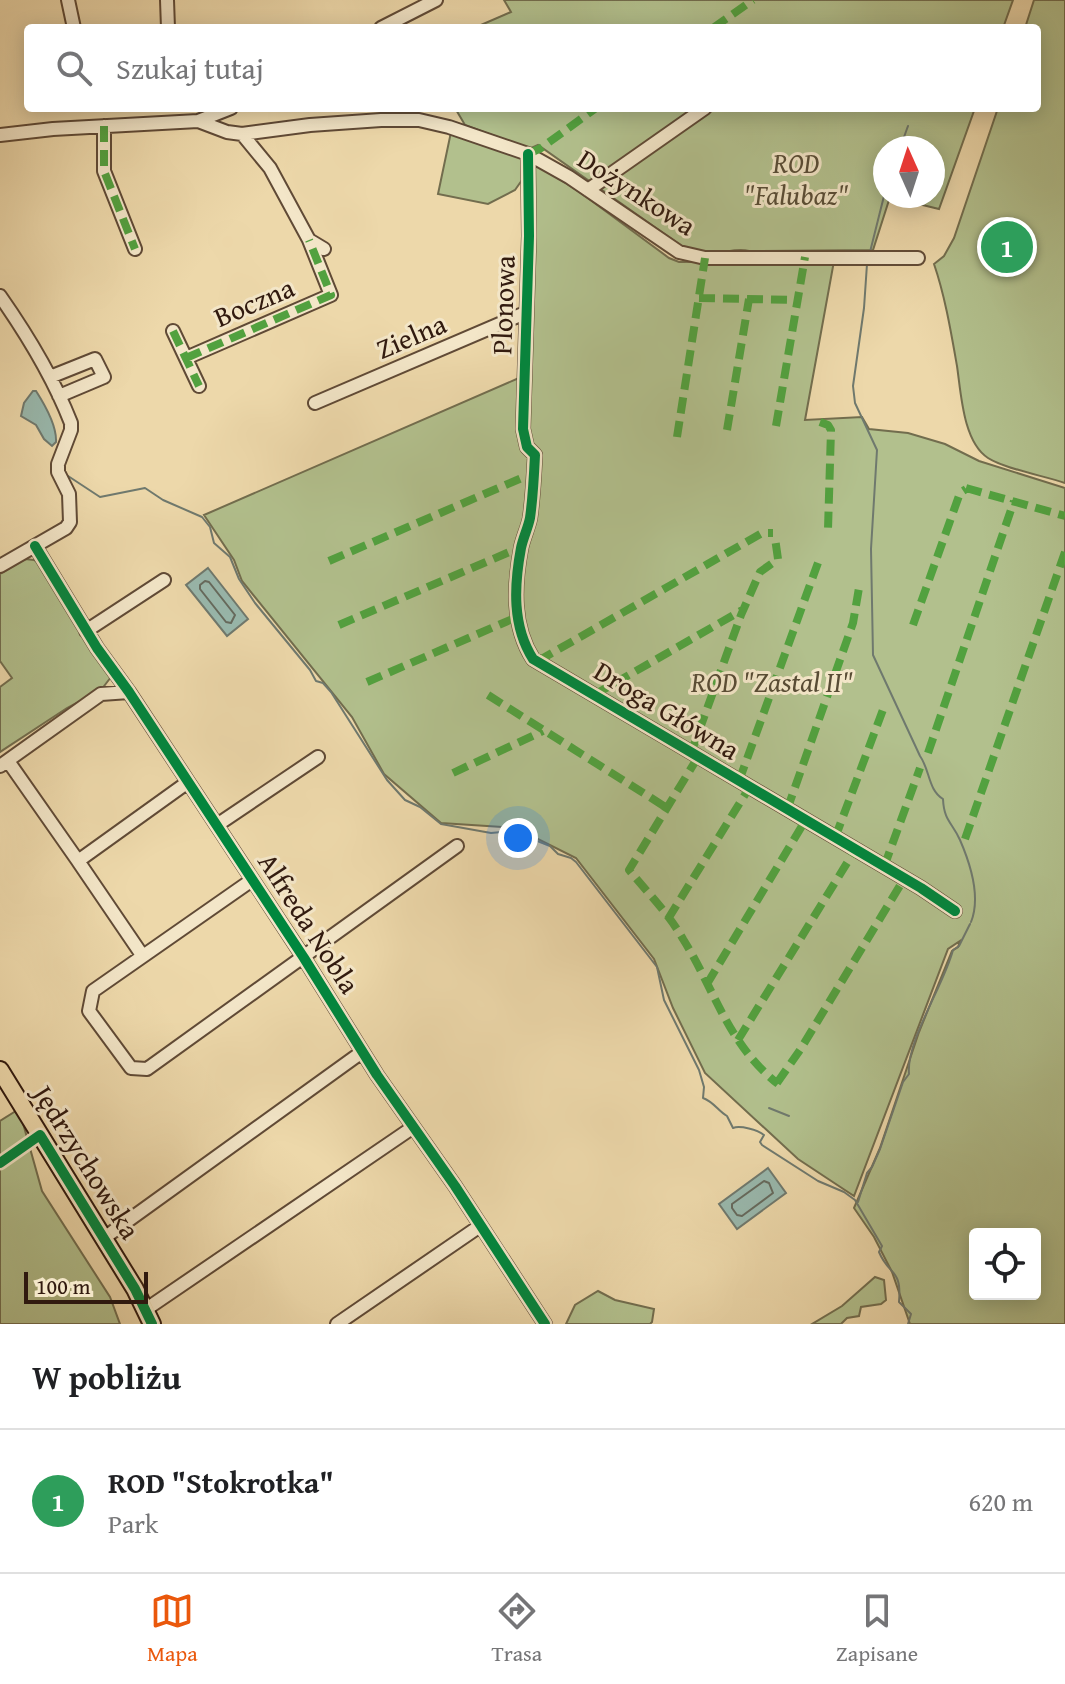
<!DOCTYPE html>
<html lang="pl">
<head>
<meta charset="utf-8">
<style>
  body { margin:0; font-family:"Gentium Book Plus",serif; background:#f2f2f2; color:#202124 }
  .controls { position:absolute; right:24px; bottom:24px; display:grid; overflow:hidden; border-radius:8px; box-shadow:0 4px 20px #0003 }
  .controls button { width:72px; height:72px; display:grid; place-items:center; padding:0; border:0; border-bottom:2px solid #e0e0e0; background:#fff; color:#202124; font:40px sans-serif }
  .compass { position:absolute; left:873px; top:136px; width:72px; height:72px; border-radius:50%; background:#fff; box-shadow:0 4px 20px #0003; rotate:357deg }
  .scale { position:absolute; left:24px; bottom:20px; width:124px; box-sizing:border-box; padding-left:8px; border:4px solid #311a0f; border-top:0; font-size:22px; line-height:28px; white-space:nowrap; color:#311a0f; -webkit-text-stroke:6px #f3e6c8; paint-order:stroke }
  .you { position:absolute; left:518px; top:838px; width:28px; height:28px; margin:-20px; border:6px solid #fff; border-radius:50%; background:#1a73e8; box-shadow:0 0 0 12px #1a73e833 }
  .badge { display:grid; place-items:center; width:52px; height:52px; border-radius:50%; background:#ea580c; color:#fff; font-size:26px; font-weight:700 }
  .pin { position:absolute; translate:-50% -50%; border:4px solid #fff; box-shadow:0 2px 8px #0006 }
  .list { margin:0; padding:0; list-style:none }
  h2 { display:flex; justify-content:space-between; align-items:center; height:104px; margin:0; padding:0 32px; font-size:34px }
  h2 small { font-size:26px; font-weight:400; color:#757577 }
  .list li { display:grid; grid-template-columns:52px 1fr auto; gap:24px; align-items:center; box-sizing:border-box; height:144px; padding:0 32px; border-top:2px solid #e0e0e0 }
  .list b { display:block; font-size:30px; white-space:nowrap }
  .list p { margin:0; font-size:26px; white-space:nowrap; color:#757577 }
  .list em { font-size:26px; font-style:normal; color:#757577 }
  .icon { flex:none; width:44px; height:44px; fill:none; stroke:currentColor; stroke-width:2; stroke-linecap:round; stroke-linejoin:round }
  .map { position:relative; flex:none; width:1065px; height:1324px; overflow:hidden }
  .search { position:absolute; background:#fff; box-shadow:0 4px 20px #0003; left:24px; right:24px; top:24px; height:88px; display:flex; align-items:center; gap:20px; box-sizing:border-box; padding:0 28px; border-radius:8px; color:#757577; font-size:30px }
  .sheet { height:248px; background:#fff }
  nav { display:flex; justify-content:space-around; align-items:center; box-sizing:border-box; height:112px; border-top:2px solid #e0e0e0; background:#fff; font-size:22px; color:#757577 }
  nav a { display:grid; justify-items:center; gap:4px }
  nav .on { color:#ea580c }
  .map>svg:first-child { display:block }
  .green { fill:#b2c08d; stroke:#726d4e; stroke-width:2; fill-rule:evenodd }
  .water { fill:#99b9ae; stroke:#6f796e; stroke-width:2 }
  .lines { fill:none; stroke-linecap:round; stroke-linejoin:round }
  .shore { stroke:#656a5e; stroke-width:2 }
  .stream { stroke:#6f796e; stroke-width:2 }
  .minor-casing { stroke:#604a36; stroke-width:16 }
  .major-casing { stroke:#311a0f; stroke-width:20 }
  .minor { stroke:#f3e6c8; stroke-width:12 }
  .major { stroke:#edd8aa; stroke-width:16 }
  .quiet { stroke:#52a13f; stroke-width:8; stroke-dasharray:16 8; stroke-linecap:butt }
  .cycleway-casing { stroke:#f3e6c8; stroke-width:15 }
  .cycleway { stroke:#00873e; stroke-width:10 }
  .labels { text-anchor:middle; stroke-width:6; stroke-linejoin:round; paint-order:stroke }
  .park-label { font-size:28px; font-style:italic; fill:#584c35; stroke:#f3e6c8 }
  .street-label { font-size:28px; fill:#311a0f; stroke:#f3e6c8 }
</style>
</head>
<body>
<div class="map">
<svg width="1065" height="1324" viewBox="0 0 1065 1324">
  <rect width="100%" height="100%" fill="#edd8aa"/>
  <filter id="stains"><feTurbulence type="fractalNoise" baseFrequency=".0025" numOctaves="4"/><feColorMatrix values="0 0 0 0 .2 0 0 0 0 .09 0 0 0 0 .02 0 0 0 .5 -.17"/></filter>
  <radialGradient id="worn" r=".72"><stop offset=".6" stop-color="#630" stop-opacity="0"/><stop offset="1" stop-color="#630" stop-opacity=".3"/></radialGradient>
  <!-- green -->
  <path class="green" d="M504,0H1013L1003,28H474L511,12Z
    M1034,0H1065V483C1045,476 1005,469 988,458C963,442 961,393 957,366C951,332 945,296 934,264L944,256L954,238L998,108H1037V28H1025Z
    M455,108H975L939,209L890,197L873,250L749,251C736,247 724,254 710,253C701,252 692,249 683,247L538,145L529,149L465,125ZM885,148H933V196H885Z
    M451,132L521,156L522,180L515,190L488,204L438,194Z
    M533,162L581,193L669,258L679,262L834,261L805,420L862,417L869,429L908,433L945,444L979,461L1065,488V1324H910L892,1272L874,1237L854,1208L880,1148L919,1032L952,951L958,947L960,941L948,949L854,1196L798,1159L705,1073L673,1008L654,959L576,858L516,828L441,823L384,774L352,717L242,581L234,560L204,515L519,378ZM975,1234H1035V1294H975Z
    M25,559L34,560L42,565L111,677L101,690L67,708L0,752V687L12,678L0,661V574Z
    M19,1109L42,1191L110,1297L120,1324H0V1121Z
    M875,1277L884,1280L886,1300L881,1304L861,1307L859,1316L847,1318L841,1324H812L842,1306Z
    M598,1291L615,1300L654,1309L652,1322L650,1324H566L575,1305Z"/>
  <!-- water -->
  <path class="water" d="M33,391H36C45,405 57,425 56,442L52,446L44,439L36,425L21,416L24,403Z
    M208,568L248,619L227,636L186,585Z
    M768,1168L786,1193L737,1229L719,1204Z"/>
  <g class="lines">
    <!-- shore -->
    <path class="shore" d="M205,581L209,582L235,615L231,623L226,622L200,589V585Z
      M764,1181L769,1183L773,1193L742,1216L737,1215L732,1208V1204Z"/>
    <!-- stream -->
    <path class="stream" d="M900,148L908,126
      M870,252L885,192
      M867,264L864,308L853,386L855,403L877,450L871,549L873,655L920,756C930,770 928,790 943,799C944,821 952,822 960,840C970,863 981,897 971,922
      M65,474L100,497L145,488L163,500L202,517L210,527L214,543L230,557L239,579L255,603L310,670L316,681L323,683L331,692L387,780L405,800L420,807L441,824L491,833L512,831L550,846L558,854L571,858L576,862L657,967L664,1000L699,1070L704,1087L703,1098C714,1102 718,1111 727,1116L733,1128C740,1125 758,1130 764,1135L760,1142L762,1145L818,1181L844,1192L855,1200L882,1246L879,1252C889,1276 902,1268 899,1302L911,1314L908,1324
      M769,1108L789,1116
      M858,1202L867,1173L872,1167L880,1149L903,1082L909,1074C906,1041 944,985 953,950L959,946L970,924"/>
    <!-- minor casing -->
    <g class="minor-casing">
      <path id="minor" d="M68,0L74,28
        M167,0L168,28
        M381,28L436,0
        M198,121L227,132L242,134L310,125L381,120H419L449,127L528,154L569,177L679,252L705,258H918
        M104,126V171L135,249
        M242,134L270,168L309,240L324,249
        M0,135L53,129L198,121L231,108
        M528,154L529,236L523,429L527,447L535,455C534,476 533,497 530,518C528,528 523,538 521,548C514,586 512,626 533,659L921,888L955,911
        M588,190L705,108
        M0,296C28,336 53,377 71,423V430L58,464V472L69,494L70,522L66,528L0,566
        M173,331L199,386
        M186,358L331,295L309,240
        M50,377L95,359L104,377L59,396
        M315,403L525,313
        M35,546L97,648L129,692L304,958L377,1075L455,1186L545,1324
        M86,631L164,580
        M8,761L78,861
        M0,766L101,694L129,692
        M217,825L318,757
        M252,880L93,991L89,1011L131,1068L147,1069L457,846
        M142,955L78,861L188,782
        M104,1238L362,1052
        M145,1310L412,1128
        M337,1324L480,1226"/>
    </g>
    <!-- major casing -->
    <g class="major-casing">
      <path id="major" d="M0,1070L135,1289L152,1324"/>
    </g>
    <!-- minor -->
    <use href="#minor" class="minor"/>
    <!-- major -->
    <use href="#major" class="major"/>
    <!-- quiet -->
    <path class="quiet" d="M713,28L753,0
      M104,126V171L135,249
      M528,154L541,148L596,108
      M699,298L798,300
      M173,331L199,386
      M186,358L331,295L309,240
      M820,422L828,425L831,430L828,529
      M776,426L805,257
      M727,430L749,299
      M677,437L705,258
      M966,488L1065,516
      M329,561L524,477L533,480
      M339,625L521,547
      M913,625L960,493L966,489
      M538,661L762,533H773
      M367,682L517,617
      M488,695L667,808
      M594,695L744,609
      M691,753L741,615L760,572L778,559L775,538
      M928,753L1014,501
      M698,757L629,870C647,892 669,914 683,939C716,992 727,1043 778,1084
      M453,773L543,731
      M739,781L819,560
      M787,810L853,623L860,582
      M835,838L884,707
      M965,839L1065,552
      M884,867L920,768
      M668,919L749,788
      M707,984L805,821
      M738,1040L855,850
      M777,1083L800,1050L904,879"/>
    <!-- cycleway casing -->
    <g class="cycleway-casing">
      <path id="cycleway" d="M528,154L529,236L523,429L527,447L535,455C534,476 533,497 530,518C528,528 523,538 521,548C514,586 512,626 533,659L921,888L955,911
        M35,546L97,648L129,692L304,958L377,1075L455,1186L545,1324
        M0,1163L40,1135L135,1289L152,1324"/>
    </g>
    <!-- cycleway -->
    <use href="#cycleway" class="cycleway"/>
  </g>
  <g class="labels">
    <!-- park labels -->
    <g class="park-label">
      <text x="796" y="173">ROD<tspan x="796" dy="32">"Falubaz"</tspan></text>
      <text x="772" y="692">ROD "Zastal II"</text>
    </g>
    <!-- street labels -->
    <g class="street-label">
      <text transform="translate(637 192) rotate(33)" y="10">Dożynkowa</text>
      <text transform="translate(254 302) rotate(-23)" y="10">Boczna</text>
      <text transform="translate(503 305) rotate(-88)" y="10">Plonowa</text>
      <text transform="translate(411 336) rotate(-23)" y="10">Zielna</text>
      <text transform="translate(667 710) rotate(31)" y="10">Droga Główna</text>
      <text transform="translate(309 923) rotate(57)" y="10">Alfreda Nobla</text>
      <text transform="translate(87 1162) rotate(58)" y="10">Jędrzychowska</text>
    </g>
  </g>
  <rect width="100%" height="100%" filter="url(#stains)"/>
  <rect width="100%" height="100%" fill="url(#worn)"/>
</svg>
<div class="controls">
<button><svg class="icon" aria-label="locate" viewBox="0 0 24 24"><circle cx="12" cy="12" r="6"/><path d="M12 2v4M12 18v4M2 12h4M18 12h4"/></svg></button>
</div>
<svg class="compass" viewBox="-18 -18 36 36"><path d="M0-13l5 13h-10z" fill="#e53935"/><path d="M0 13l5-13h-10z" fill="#757577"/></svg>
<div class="scale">100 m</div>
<div class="you"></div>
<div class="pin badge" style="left:1007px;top:247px;background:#2e9e5b">1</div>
<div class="search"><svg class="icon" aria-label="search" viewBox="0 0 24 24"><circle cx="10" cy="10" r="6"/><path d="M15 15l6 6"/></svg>Szukaj tutaj</div>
</div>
<section class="sheet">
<h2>W pobliżu<small></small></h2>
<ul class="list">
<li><span class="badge" style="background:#2e9e5b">1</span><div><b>ROD &quot;Stokrotka&quot;</b><p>Park</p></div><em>620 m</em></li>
</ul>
</section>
<nav>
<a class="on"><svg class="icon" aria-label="map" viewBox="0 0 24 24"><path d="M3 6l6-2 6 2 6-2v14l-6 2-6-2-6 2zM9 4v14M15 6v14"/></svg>Mapa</a>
<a><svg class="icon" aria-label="directions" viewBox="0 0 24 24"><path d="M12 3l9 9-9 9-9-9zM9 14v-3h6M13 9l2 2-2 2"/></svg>Trasa</a>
<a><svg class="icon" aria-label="saved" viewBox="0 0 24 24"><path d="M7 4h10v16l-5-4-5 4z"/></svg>Zapisane</a>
</nav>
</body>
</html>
